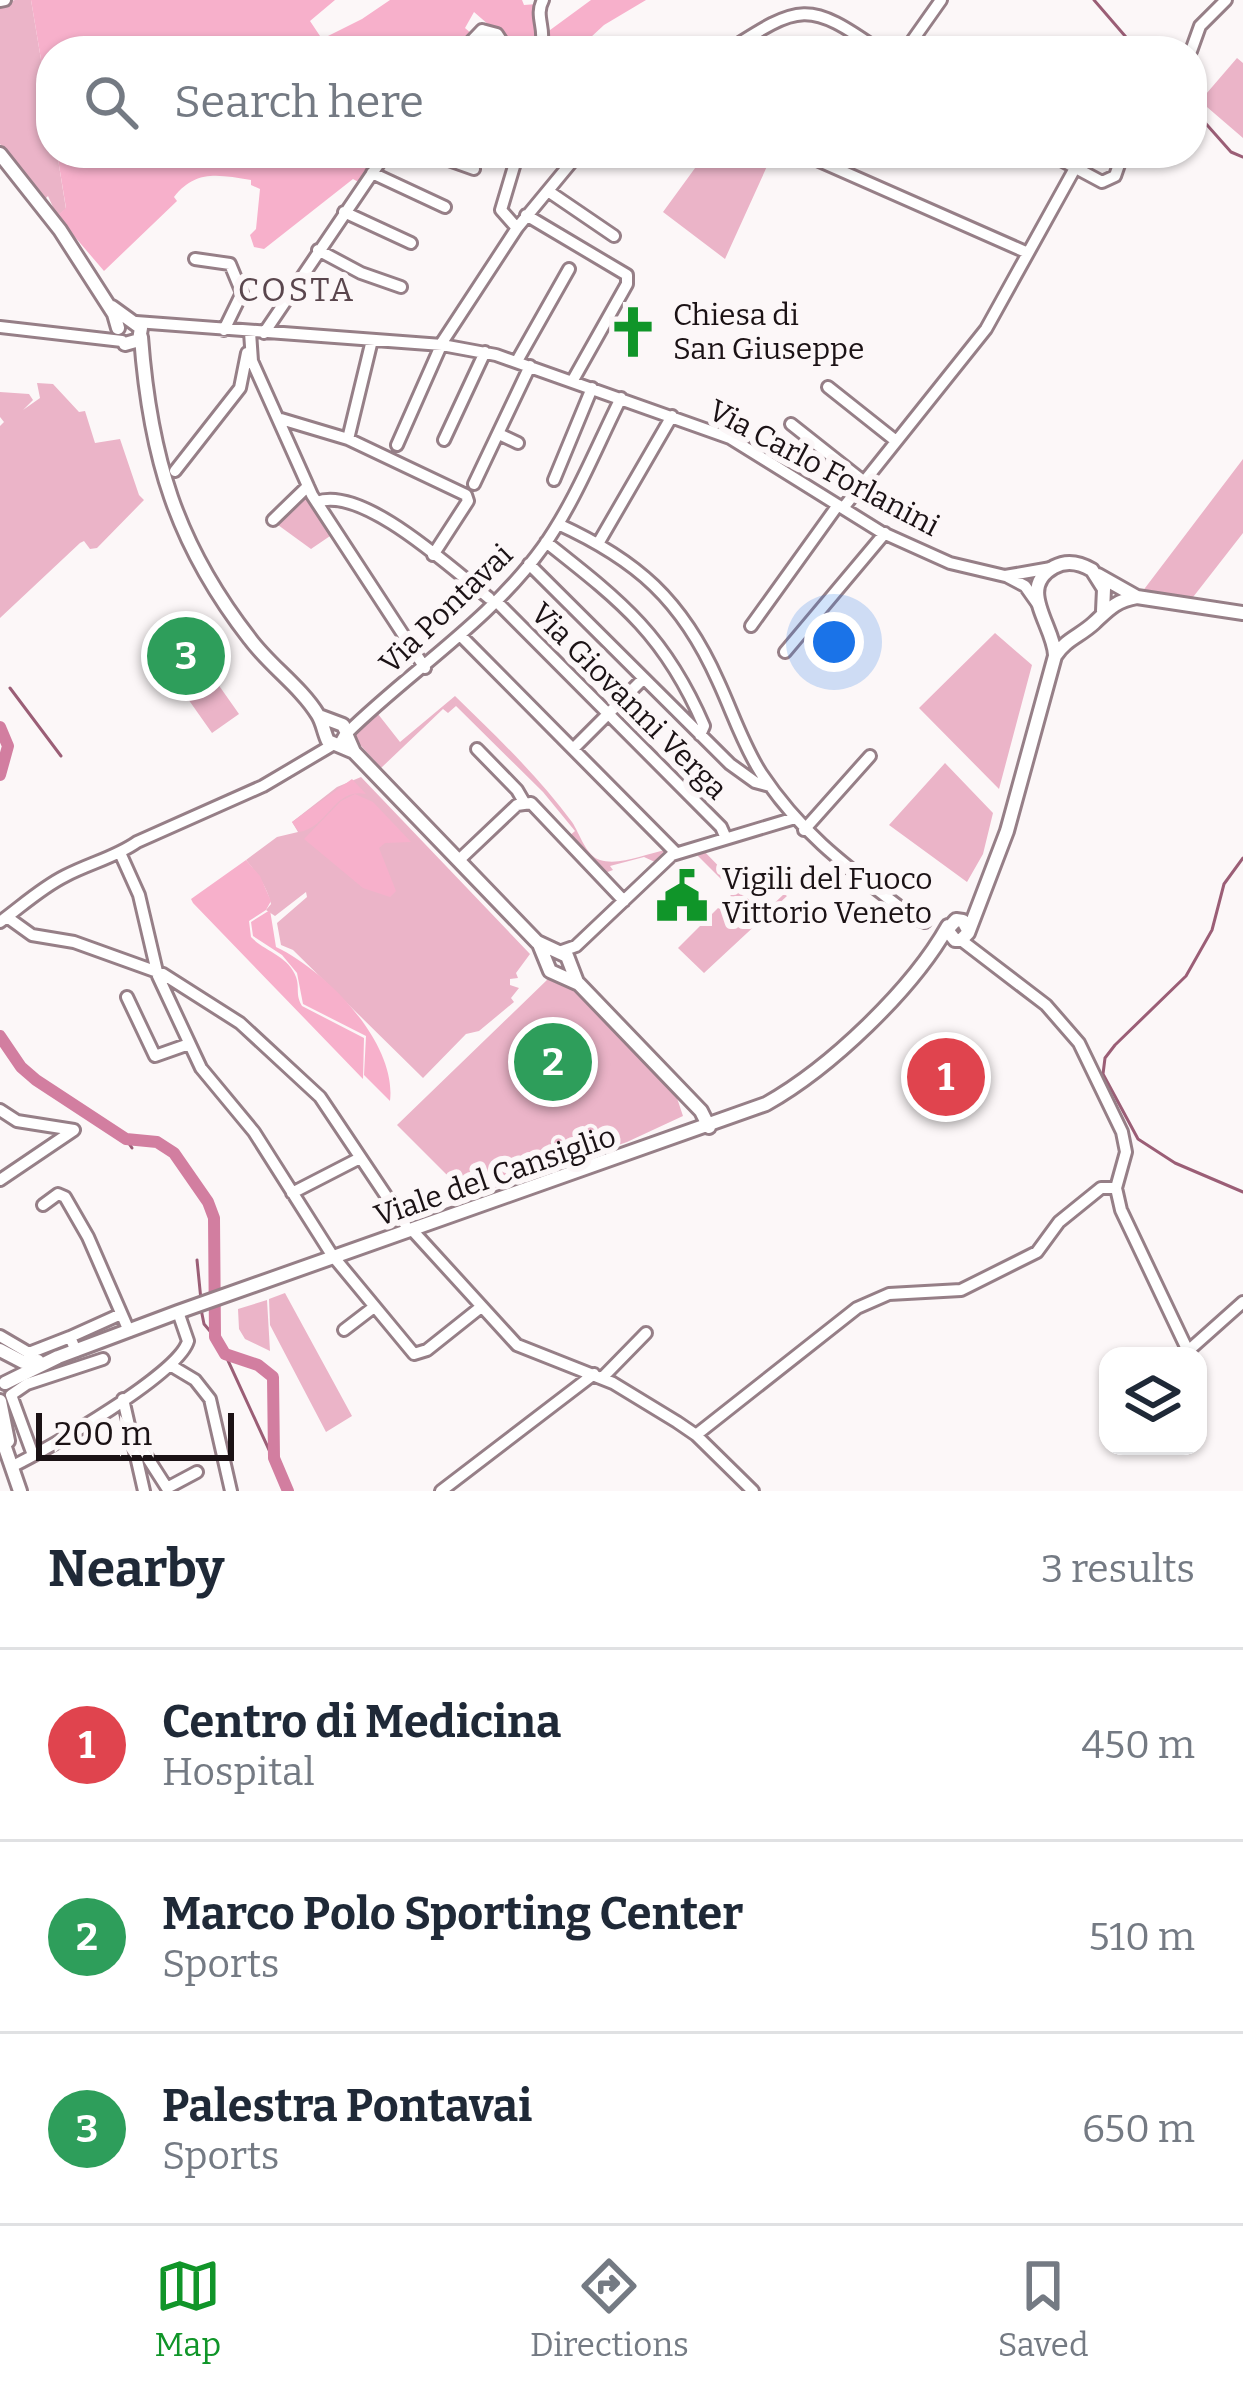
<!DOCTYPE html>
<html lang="en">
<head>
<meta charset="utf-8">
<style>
  body { margin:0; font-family:Bitter,serif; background:#f2f2f3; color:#1f2937 }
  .controls { position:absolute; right:36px; bottom:36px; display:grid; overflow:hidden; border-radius:24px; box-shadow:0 3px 9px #0004 }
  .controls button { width:108px; height:108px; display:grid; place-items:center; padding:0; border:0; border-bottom:3px solid #e0e1e3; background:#fff; color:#1f2937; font:60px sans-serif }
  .scale { position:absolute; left:36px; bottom:30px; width:198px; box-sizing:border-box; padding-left:12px; border:6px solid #1b1215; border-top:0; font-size:33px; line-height:42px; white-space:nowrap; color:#1b1215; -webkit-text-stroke:9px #fcf7f8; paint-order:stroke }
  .you { position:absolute; left:834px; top:642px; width:42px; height:42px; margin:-30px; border:9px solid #fff; border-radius:50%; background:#1a73e8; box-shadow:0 0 0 18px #1a73e833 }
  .badge { display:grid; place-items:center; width:78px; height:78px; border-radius:50%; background:#109529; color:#fff; font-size:39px; font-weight:700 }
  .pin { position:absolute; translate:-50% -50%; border:6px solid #fff; box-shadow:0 3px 12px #0006 }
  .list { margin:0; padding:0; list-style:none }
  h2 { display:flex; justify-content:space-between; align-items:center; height:156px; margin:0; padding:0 48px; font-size:51px }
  h2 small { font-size:39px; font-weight:400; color:#747a83 }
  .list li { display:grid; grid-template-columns:78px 1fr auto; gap:36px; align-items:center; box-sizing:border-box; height:192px; padding:0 48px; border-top:3px solid #e0e1e3 }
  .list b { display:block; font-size:45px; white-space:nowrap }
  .list p { margin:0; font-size:39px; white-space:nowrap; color:#747a83 }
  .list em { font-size:39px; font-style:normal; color:#747a83 }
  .icon { flex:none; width:66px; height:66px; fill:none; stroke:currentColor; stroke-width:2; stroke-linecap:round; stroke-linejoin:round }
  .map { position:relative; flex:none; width:1243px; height:1491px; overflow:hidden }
  .search { position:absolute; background:#fff; box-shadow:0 3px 9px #0004; left:36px; right:36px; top:36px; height:132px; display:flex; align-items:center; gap:30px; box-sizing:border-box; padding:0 42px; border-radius:48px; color:#747a83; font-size:45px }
  .sheet { height:732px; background:#fff }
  nav { display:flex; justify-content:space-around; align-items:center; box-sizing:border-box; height:168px; border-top:3px solid #e0e1e3; background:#fff; font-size:33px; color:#747a83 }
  nav a { display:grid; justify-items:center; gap:6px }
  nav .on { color:#109529 }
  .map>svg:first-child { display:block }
  .green { fill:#ebb4c8 }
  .forest { fill:#f7b0cb }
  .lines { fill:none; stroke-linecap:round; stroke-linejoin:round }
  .stream { stroke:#9b5e76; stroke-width:3 }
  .river { stroke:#d27ea0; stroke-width:12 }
  .minor-casing { stroke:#967f87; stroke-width:16 }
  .major-casing { stroke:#967f87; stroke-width:18 }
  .minor { stroke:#fff; stroke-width:10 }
  .major { stroke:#fff; stroke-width:12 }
  .labels { text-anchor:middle; stroke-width:12; stroke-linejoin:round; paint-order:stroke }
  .poi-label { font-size:30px; fill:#1b1215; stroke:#fcf7f8; text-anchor:start }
  .street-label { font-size:30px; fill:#1b1215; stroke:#fcf7f8 }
  .neighbourhood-label { font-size:33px; letter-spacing:3px; fill:#5a464d; stroke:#fcf7f8 }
</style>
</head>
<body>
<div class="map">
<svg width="1243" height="1491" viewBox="0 0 1243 1491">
  <rect width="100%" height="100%" fill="#fcf7f8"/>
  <!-- green -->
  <path class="green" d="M15,0H31L51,119V153H57L66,209L57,216L48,196L44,200L0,144V4Z
    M1237,58L1243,63V138L1200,101Z
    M706,153H773L725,259L663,212Z
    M37,383L53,384L79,412L85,411L95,443L120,439L139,495L144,500L97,548L90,549L84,541L80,543L0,618V426L4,422L0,417V392L29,394L33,400L23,410L40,398Z
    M1243,459V533L1190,601L1142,592Z
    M307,497L333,534L311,549L278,525Z
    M995,633L1032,665L999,789L919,708Z
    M208,670L239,714L212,733L181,689Z
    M455,696C496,736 538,776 572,822C580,834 586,856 600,860C619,866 646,854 665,850L655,862L644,857L610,866L613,870L602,874L551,820L550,813L556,819L553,822L568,837L575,831L543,792L456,706L448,713L443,709L381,768L353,737L378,714L400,742Z
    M945,763L993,813L983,854L967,882L889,825Z
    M361,777L530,954L516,973L518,978L510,979V985L519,988L511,998L514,1002L479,1031L466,1034L423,1078L293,950L281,945L277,923L307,897L306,892L275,916L266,910L271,904C267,887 257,873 246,860L277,837L298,832L292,822L337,787Z
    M701,848L764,913L784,894L787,896L704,973L678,948L734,892L693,851Z
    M548,979L572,989L677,1098L683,1116L627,1142L469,1197L397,1125Z
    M285,1293L352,1416L326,1432L270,1325L269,1299Z
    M267,1300L270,1351L245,1339L239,1329L238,1309Z"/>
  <!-- forest -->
  <path class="forest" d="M31,0H335L310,21L322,39L362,19L390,0H522L524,5L537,4L541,32L533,51H511L497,32L474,12L465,28L473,35L459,51H295L285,45L274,51H51V119Z
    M591,0H646L604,25L576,51H539L546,33Z
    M57,153H272L278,160L285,153H381L360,183L353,179L264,249L254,247L250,235L256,229L260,189L251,185V180C219,175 196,169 174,197L177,201L104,271L57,216L66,208Z
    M352,779L366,794C334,787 329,827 299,832L292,822Z
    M355,794L373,802L411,842L385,843L379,848L396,891L390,897L363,888L304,839L341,801Z
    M246,860L260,876L271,901L266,910L249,921L251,937C264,951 289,956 296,977C300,988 295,994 302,1006L364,1038L363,1079L193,903L191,899Z
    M270,910L276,947C325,970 397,1042 390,1101L364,1075L366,1036L303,1004L297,973L282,955L253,936L251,922Z"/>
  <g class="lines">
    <!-- stream -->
    <path class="stream" d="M1094,0L1138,51
      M1192,108L1231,152L1243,157
      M10,688L61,756
      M1243,858L1224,884L1212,930L1186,976L1115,1045L1105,1058L1103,1074L1138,1139L1175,1163L1243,1192
      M126,1139L132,1148
      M197,1260L201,1300
      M201,1309L204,1324L215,1337
      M225,1354L276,1465"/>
    <!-- river -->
    <path class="river" d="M0,727L8,746L0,775
      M0,1036L21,1067L36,1080L126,1139L157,1142L174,1153L208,1202L214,1218L215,1337L225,1354L258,1365L273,1377L274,1458L288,1491"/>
    <!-- minor casing -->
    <g class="minor-casing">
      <path id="minor" d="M0,1L5,0
        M482,30L497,34L508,51
        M482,30L495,51
        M462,51L482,30
        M537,51C550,32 533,18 543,0
        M727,51C800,4 808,0 880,51
        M905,51L941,0
        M1191,51L1200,26L1226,0
        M429,153L474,169
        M801,153L1028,253
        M1048,153L1102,182L1115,176L1123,153
        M385,155L412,153
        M372,173L445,207
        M548,191L614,236
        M344,212L411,243
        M526,215L627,275V284L573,380
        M517,228L501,210L518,153
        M318,250L361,273L401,287
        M195,259L230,264L242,293L224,330
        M136,322L442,345L496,355L730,438L881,532L950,563L1005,576L1051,568
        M0,327L122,341
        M250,332L252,361L312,495L425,668
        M264,333L386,153
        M517,361L569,269
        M828,387L896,441
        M281,419L348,439L466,495L468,501L433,555
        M791,424L863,481
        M499,434L518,443
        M348,439L372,340
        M444,440L485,352
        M397,445L443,341L517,228L579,153
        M175,471L240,388L247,353
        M554,480L592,388
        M474,484L530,366
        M317,502C363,485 453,570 489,598
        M843,508L986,329L1074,170
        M273,520L308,486
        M558,524C637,560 682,600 718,681C732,711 743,745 761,773C805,839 853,871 914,918L925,922
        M546,542C622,602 665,635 704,726L700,735
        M599,542L672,416
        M529,564L730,764L755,782L770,786
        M1008,577L1025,586L1037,603
        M496,601L721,827L725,836
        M751,626L838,505
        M461,636L676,853
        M785,652L885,533
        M347,733C411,670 489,622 543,547C575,502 596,448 621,398
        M477,749L517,790L524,802
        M573,749L643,679
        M804,830L870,756
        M121,855L139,895L158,976L201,1068L254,1132L332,1255L414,1354L427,1350L481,1307
        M459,860L517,805L531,803L624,901
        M7,917L32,935L74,942L163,974L240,1023L320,1097L405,1224
        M0,922C22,906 41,888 65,876C90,863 116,857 137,842L263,786L334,744
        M961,940L1046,1005L1079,1043L1122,1132L1126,1152L1116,1188L1121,1210L1188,1351L1243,1302
        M559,952L576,946L672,855L795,818
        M127,997L155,1056L189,1044
        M0,1110L17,1121L74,1130
        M0,1180L74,1130
        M292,1193L360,1158
        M43,1205L58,1194L65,1197L88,1237L129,1331
        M413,1231L517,1345L613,1383L677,1422L696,1435L753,1491
        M344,1330L374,1307
        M0,1336L29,1353L70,1337L76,1351
        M70,1337L121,1314
        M170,1365L195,1380L210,1399L231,1491
        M602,1378L646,1333
        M123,1399L144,1491
        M133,1435L167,1488L197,1472
        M696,1435L857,1308L889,1294L961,1290L1037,1252L1059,1222L1101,1188H1116
        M33,1455L11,1395L27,1384L103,1359
        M13,1466C48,1449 179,1374 188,1341L178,1312
        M441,1491L594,1374"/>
    </g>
    <!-- major casing -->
    <g class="major-casing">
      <path id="major" d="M0,154L60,230L114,314L118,328
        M112,307L141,328L139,340L125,344
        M141,337C150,457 176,544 250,639C270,666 301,687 318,715C323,723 324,733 328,741L354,752
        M1098,575L1137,597L1243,613
        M1055,655C1054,626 1016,588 1054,567C1067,560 1080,563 1092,570L1104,589L1103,611
        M319,716L343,725L347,733L342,742
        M347,736L354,752L537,942L567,956L577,982
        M968,930L963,921L956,920L947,930L955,940H961L968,933L1007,831L1055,656C1066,639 1080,636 1094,623C1109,609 1115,601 1137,597
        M539,944L550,971L579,984L701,1111L709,1127
        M0,1350L23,1362L38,1361
        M5,1383L58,1357L178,1312L766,1104C830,1068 912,990 948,926
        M0,1401L8,1441
        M0,1433L20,1491"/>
    </g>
    <!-- minor -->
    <use href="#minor" class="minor"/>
    <!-- major -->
    <use href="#major" class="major"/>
  </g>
  <!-- icons -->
  <defs>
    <g id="church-bare" transform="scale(4.14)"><path d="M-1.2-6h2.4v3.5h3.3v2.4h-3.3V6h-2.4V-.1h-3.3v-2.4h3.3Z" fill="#109529" stroke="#fcf7f8" stroke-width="2.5" paint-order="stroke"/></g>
    <g id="civic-bare" transform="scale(4.14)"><path d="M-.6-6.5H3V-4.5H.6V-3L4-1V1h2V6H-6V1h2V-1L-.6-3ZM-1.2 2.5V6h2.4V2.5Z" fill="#109529" stroke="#fcf7f8" stroke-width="2.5" paint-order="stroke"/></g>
  </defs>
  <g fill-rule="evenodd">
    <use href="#church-bare" x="633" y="332"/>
    <use href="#civic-bare" x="682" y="896"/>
  </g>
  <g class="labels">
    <!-- poi labels -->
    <g class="poi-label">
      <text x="673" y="325">Chiesa di<tspan x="673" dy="34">San Giuseppe</tspan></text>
      <text x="722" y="889">Vigili del Fuoco<tspan x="722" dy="34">Vittorio Veneto</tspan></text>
    </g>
    <!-- street labels -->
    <g class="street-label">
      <text transform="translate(824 468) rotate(28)" y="10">Via Carlo Forlanini</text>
      <text transform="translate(446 609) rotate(-44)" y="10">Via Pontavai</text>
      <text transform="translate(629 701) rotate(45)" y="10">Via Giovanni Verga</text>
      <text transform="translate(495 1176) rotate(-19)" y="10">Viale del Cansiglio</text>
    </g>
    <!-- neighbourhood labels -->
    <g class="neighbourhood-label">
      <text x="297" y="301">COSTA</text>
    </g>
  </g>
</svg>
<div class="controls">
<button><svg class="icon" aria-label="layers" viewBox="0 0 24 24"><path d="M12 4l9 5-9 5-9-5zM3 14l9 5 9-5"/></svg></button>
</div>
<div class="scale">200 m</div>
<div class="you"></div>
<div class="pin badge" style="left:946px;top:1077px;background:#e0444e">1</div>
<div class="pin badge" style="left:553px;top:1062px;background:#2e9e5b">2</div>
<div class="pin badge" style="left:186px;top:656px;background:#2e9e5b">3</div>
<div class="search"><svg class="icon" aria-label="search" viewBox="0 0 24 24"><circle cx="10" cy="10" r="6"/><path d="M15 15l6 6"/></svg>Search here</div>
</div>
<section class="sheet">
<h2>Nearby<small>3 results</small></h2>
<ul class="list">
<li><span class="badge" style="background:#e0444e">1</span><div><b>Centro di Medicina</b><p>Hospital</p></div><em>450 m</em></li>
<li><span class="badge" style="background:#2e9e5b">2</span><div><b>Marco Polo Sporting Center</b><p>Sports</p></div><em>510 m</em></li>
<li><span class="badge" style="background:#2e9e5b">3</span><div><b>Palestra Pontavai</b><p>Sports</p></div><em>650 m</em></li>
</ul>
</section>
<nav>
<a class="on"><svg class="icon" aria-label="map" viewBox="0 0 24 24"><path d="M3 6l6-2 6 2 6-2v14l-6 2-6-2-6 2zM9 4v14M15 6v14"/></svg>Map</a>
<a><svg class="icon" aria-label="directions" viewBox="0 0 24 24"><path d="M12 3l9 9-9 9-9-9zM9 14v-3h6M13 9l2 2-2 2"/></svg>Directions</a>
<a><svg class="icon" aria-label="saved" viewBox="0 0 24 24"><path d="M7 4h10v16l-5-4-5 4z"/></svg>Saved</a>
</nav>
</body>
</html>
